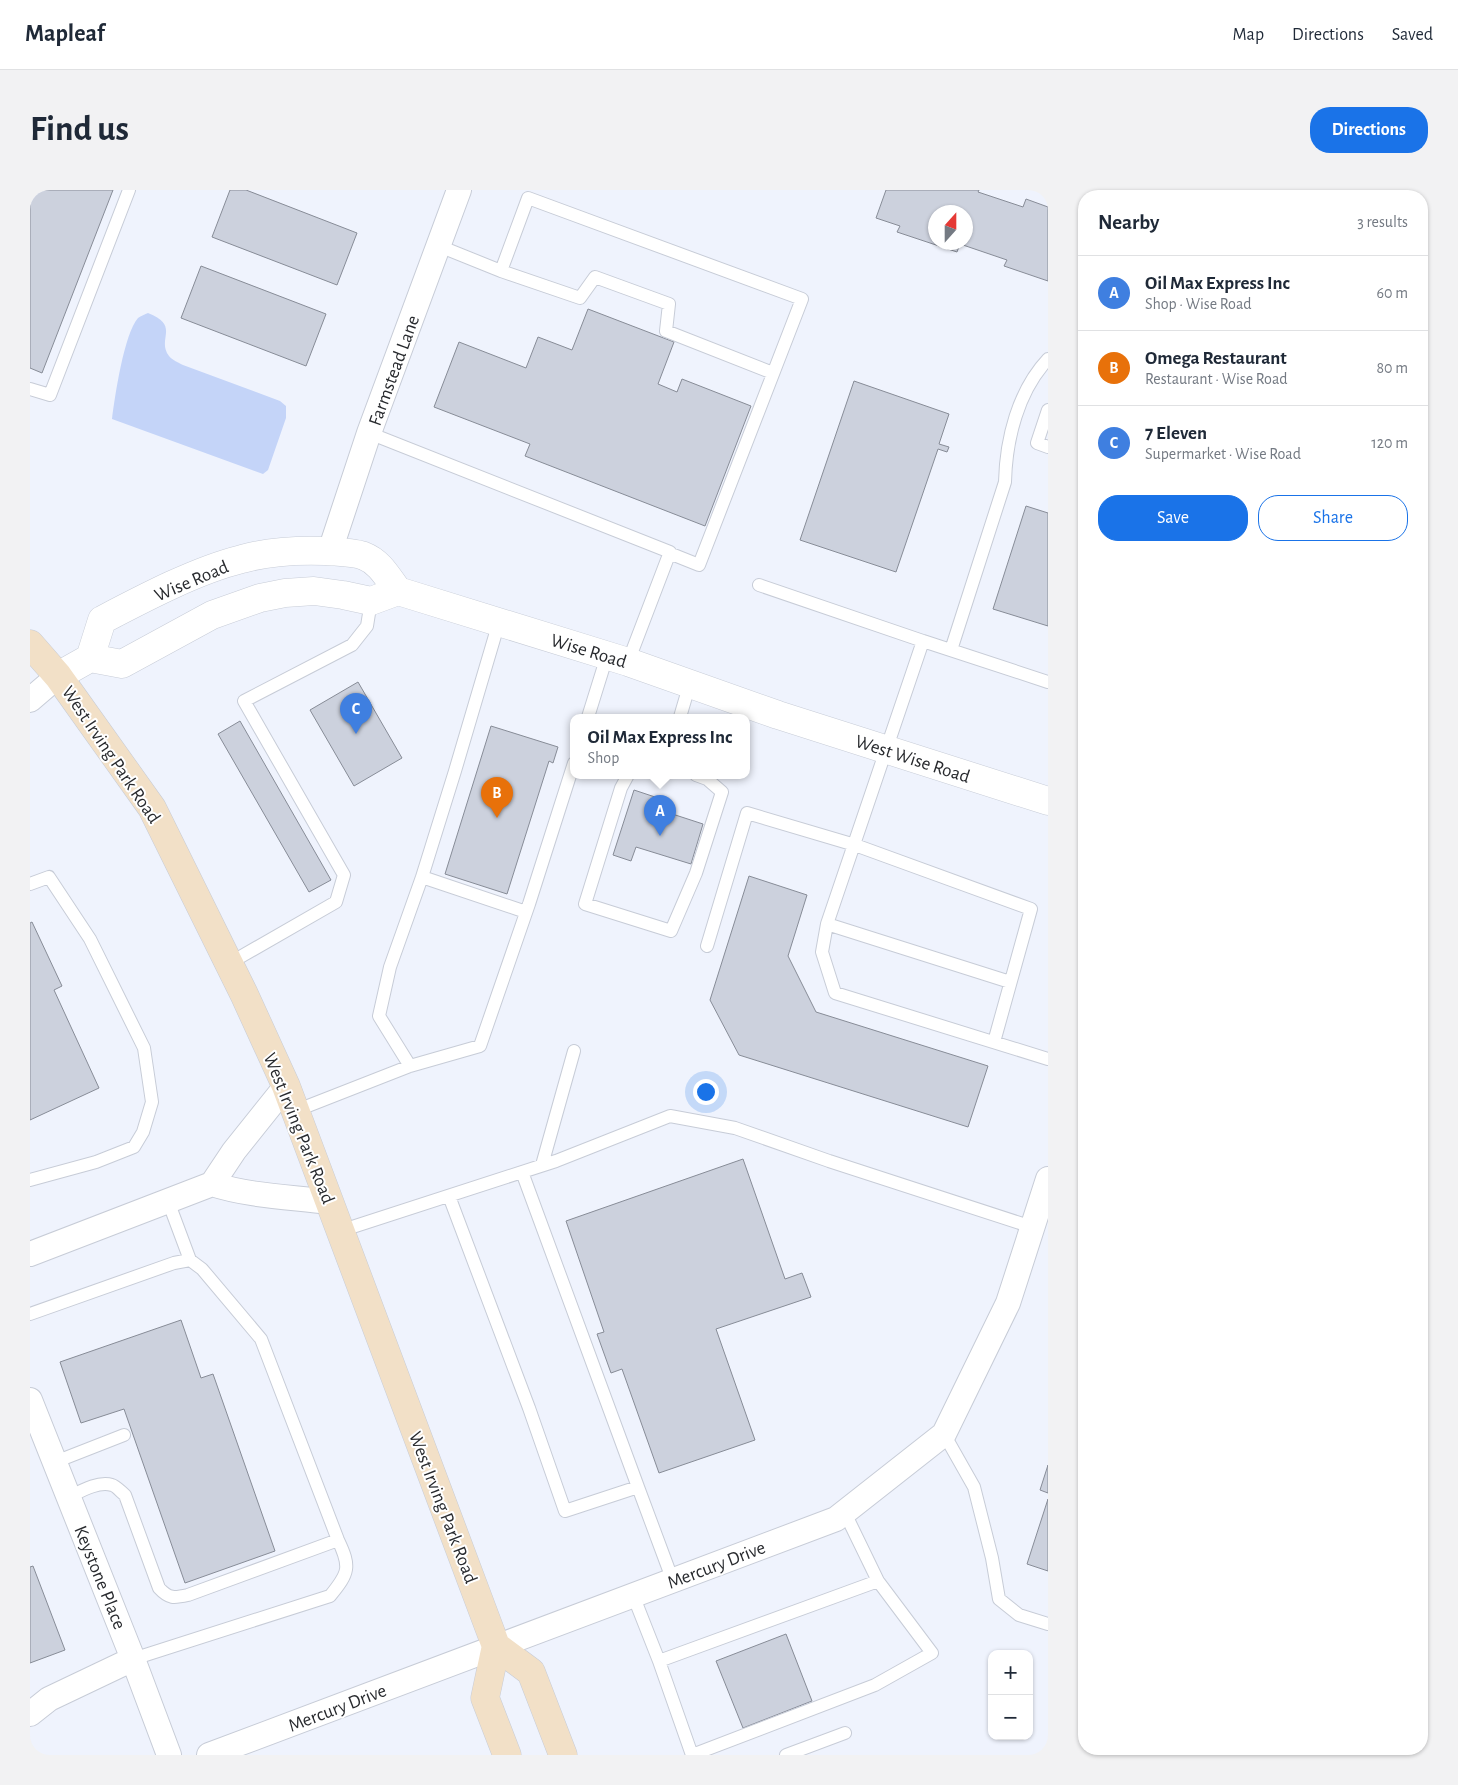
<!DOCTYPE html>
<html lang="en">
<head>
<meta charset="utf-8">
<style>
  body { margin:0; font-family:"Alegreya Sans",sans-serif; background:#f2f2f3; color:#1f2937 }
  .controls { position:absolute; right:15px; bottom:15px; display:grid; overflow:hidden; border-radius:10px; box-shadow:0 1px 4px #0004 }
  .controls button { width:45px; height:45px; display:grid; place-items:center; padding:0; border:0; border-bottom:1px solid #e0e1e3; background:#fff; color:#1f2937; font:25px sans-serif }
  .compass { position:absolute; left:898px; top:15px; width:45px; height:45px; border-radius:50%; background:#fff; box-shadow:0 1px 4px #0004; rotate:21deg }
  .you { position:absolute; left:675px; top:901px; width:18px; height:18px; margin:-12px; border:4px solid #fff; border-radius:50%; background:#1a73e8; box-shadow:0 0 0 8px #1a73e833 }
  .badge { display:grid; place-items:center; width:32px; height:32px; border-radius:50%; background:#1a73e8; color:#fff; font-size:16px; font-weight:700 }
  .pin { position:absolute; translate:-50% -41px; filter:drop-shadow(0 1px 2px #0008) }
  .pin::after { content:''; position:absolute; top:26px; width:18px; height:15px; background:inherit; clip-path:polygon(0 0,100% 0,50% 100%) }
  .popup { position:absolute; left:540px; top:524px; width:180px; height:65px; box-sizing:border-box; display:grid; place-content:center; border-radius:10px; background:#fff; filter:drop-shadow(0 1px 4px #0005); font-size:16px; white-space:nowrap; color:#747a83 }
  .popup b { font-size:19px; color:#1f2937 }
  .popup::after { content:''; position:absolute; left:50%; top:100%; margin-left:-10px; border:10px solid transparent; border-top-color:#fff }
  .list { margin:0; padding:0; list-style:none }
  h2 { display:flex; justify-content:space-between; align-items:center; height:65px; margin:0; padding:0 20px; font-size:21px }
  h2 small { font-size:16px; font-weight:400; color:#747a83 }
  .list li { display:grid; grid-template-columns:32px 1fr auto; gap:15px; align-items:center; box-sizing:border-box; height:75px; padding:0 20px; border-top:1px solid #e0e1e3 }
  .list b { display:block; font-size:19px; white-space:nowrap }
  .list p { margin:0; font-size:16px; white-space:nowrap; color:#747a83 }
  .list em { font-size:16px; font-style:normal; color:#747a83 }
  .actions { display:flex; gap:10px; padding:15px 20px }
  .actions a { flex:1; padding:11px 0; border:1px solid #1a73e8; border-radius:20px; text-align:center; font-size:18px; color:#1a73e8 }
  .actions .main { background:#1a73e8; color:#fff }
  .map { position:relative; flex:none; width:1018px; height:1565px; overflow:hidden; border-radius:20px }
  header { display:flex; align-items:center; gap:30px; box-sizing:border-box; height:70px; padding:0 25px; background:#fff; border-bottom:1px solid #e0e1e3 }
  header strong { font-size:24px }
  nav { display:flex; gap:28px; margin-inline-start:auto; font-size:18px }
  .intro { display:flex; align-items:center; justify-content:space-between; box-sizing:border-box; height:120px; padding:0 30px }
  h1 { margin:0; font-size:35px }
  .button { padding:12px 22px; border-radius:20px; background:#1a73e8; color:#fff; font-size:18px; font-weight:700 }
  main { display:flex; gap:30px; padding:0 30px }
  aside { flex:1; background:#fff; border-radius:20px; box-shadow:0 1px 4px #0004 }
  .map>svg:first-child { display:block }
  .water { fill:#c4d4f8 }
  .building { fill:#ccd1dd; stroke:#878c97; fill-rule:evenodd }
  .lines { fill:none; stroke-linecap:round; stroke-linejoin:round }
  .service-casing { stroke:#c7ccd7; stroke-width:14 }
  .minor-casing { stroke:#c7ccd7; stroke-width:26 }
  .tertiary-casing { stroke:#c7ccd7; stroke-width:29 }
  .secondary-casing { stroke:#c7ccd7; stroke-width:29 }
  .service { stroke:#fff; stroke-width:12 }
  .minor { stroke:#fff; stroke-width:24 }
  .tertiary { stroke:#fff; stroke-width:28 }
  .secondary { stroke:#f2e0c7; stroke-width:28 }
  .labels { text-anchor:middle; stroke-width:4; stroke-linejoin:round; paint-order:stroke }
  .street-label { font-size:19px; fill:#282a2e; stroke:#fff }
</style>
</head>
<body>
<header>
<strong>Mapleaf</strong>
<nav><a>Map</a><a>Directions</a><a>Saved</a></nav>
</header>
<div class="intro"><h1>Find us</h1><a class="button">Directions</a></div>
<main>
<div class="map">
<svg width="1018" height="1565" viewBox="0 0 1018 1565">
  <rect width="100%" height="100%" fill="#eff3fd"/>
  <!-- water -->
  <path class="water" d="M118,123C151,136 126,149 139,166C142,170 149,173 153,175L250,211L256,216V228L238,280L233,284L82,229C85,206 94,144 108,128C111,126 115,124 118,123Z"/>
  <!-- building -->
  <path class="building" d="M0,0H83L12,183L0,178Z
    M200,0H216L327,43L307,95L182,47Z
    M856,0H949L948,2L993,17L996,9L1018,17V91L974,76L977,70L930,54L927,62L867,42L870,36L846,28ZM906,22H936V52H906Z
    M171,76L296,124L276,176L151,128Z
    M558,119L644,152L628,194L647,202L652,189L721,216L675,336L495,266L500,254L404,217L429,152L496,178L508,147L542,160Z
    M824,191L919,224L909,254L919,257L917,262L908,259L866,382L770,350Z
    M996,316L1018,323V436L963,419Z
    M328,492L372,568L324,596L280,520Z
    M210,531L301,690L279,702L188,544Z
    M461,536L528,557L523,573L519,571L477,704L415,684Z
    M604,600L631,609L627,619L673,634L661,674L606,657L601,671L583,665Z
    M719,686L777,705L758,766L786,822L958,876L938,937L709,865L680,810Z
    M2,732L32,796L24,800L69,898L0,930V733Z
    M713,969L755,1089L772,1083L781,1107L686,1139L725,1250L629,1283L592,1179L581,1183L567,1144L574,1142L536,1031Z
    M151,1130L171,1188L183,1184L245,1361L155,1393L94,1219L51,1233L30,1172Z
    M1018,1275V1303L1010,1300Z
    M1018,1309V1381L997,1374Z
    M3,1376L35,1460L0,1473V1377Z
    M756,1444L782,1511L713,1538L686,1471Z"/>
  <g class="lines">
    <!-- service casing -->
    <g class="service-casing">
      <path id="service" d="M409,56L471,81L498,8L772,109L669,375L639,363
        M471,81L550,108L565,87L639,114L636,141L743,183
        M0,199L20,205L99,0
        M1018,220L1007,253L1018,257
        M339,243L640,362L598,472
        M729,395L893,451
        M921,460L975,292C976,249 988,201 1018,169
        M1018,492L893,451L797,734L792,762L805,803L1018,869
        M558,527L577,466
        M650,527L660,493
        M598,585L591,598L555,714L641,741L666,683L692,602L677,589L666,585
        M392,687L496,722
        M0,694L19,687L60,749L114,858L122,912L113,942L104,957L66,972L0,990
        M797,734L980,792
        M677,756L717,623L825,655L1001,719L964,852
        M198,774L306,712L314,685L214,511L322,455L337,436L341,411
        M380,876L349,826L360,777L392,687L425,581L469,432
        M265,921L380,876L450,856L499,714L544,573
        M512,975L544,861
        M492,982L608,1297
        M419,1006L499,1218L535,1321L608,1297L643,1391
        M138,1011L160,1070
        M310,1041L526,971L640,926L705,938L799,971L1002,1037
        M0,1124L144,1073L160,1070L172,1079L231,1149L308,1350C321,1377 319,1383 300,1406L103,1469
        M914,1244L944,1297L962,1368L969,1409L989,1425L1018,1434
        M25,1272L94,1245
        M39,1307C51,1301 68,1291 82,1295C86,1296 91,1302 95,1305L129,1398C139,1409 144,1408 158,1405L308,1350
        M603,1405L629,1471L848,1391L815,1323
        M629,1471L662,1565
        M662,1565L845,1495L902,1463L848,1391
        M756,1565L815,1543"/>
    </g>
    <!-- minor casing -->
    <g class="minor-casing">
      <path id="minor" d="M300,361L339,243L429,0
        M0,510L28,486
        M182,994C219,1006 260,1007 299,1012
        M0,1064L182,994L204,961L256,896
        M0,1210L103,1469L139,1565
        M0,1524L19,1509L103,1469
        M179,1565L806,1329L914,1244L978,1113L1018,989"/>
    </g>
    <!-- tertiary casing -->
    <g class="tertiary-casing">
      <path id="tertiary" d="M60,468L72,430C114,408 167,380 212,369C240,361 268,360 296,361C306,362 325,362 334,366C350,372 358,388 368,401L598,472L748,525L1018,611
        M28,486L60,468L92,474L182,425L230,408L255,403L284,401L313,405L341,411L368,401"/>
    </g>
    <!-- secondary casing -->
    <g class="secondary-casing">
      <path id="secondary" d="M0,454L28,486L122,618L214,804L256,896L466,1456L455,1508L477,1565
        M466,1456L501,1482L533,1565"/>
    </g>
    <!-- service -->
    <use href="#service" class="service"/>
    <!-- minor -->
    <use href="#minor" class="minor"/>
    <!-- tertiary -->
    <use href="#tertiary" class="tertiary"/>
    <!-- secondary -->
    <use href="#secondary" class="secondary"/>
  </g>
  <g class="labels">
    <!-- street labels -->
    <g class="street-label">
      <text transform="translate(363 180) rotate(-70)" y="7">Farmstead Lane</text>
      <text transform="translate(161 390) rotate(-23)" y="7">Wise Road</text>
      <text transform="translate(559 460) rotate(17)" y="7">Wise Road</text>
      <text transform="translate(82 564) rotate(56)" y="7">West Irving Park Road</text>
      <text transform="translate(883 568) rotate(18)" y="7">West Wise Road</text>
      <text transform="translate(270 938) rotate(68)" y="7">West Irving Park Road</text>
      <text transform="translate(414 1317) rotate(69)" y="7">West Irving Park Road</text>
      <text transform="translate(686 1374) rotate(-21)" y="7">Mercury Drive</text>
      <text transform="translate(71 1387) rotate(68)" y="7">Keystone Place</text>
      <text transform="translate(307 1517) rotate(-21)" y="7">Mercury Drive</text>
    </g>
  </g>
</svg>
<div class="controls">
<button>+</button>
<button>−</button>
</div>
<svg class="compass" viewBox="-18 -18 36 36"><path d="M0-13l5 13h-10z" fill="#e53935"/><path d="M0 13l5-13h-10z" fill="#747a83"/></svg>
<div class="you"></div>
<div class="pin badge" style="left:630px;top:646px;background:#3f7fe0">A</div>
<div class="popup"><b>Oil Max Express Inc</b>Shop</div>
<div class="pin badge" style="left:467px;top:628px;background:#e8710a">B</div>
<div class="pin badge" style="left:326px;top:544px;background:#3f7fe0">C</div>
</div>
<aside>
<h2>Nearby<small>3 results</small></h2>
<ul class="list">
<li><span class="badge" style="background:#3f7fe0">A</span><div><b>Oil Max Express Inc</b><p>Shop · Wise Road</p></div><em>60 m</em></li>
<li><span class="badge" style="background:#e8710a">B</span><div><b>Omega Restaurant</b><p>Restaurant · Wise Road</p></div><em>80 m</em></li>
<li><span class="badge" style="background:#3f7fe0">C</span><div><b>7 Eleven</b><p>Supermarket · Wise Road</p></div><em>120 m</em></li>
</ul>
<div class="actions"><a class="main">Save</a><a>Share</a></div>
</aside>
</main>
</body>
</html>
